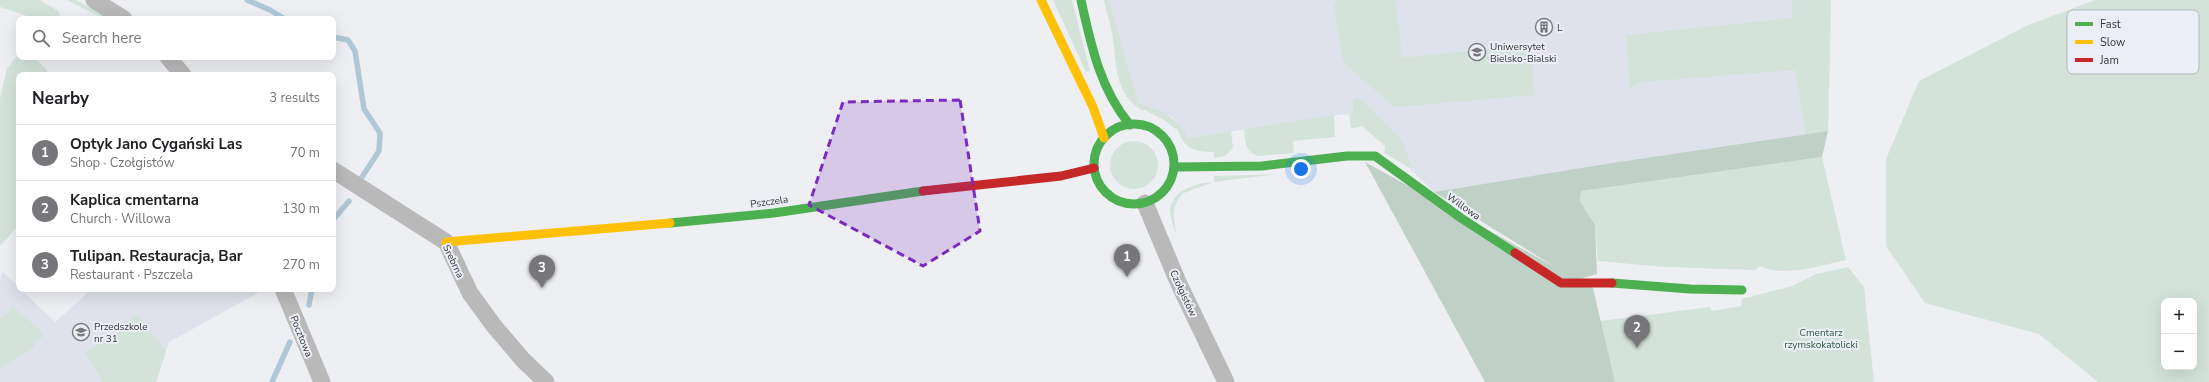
<!DOCTYPE html>
<html lang="en">
<head>
<meta charset="utf-8">
<style>
  body { margin:0; font-family:"Nunito Sans",sans-serif; background:#f6f6f6; color:#202124 }
  .controls { position:absolute; right:12px; bottom:12px; display:grid; overflow:hidden; border-radius:8px; box-shadow:0 4px 16px #0002 }
  .controls button { width:36px; height:36px; display:grid; place-items:center; padding:0; border:0; border-bottom:1px solid #e0e0e0; background:#fff; color:#202124; font:20px sans-serif }
  .you { position:absolute; left:1301px; top:169px; width:14px; height:14px; margin:-10px; border:3px solid #fff; border-radius:50%; background:#1a73e8; box-shadow:0 0 0 6px #1a73e833 }
  .badge { display:grid; place-items:center; width:26px; height:26px; border-radius:50%; background:#77777b; color:#fff; font-size:13px; font-weight:700 }
  .pin { position:absolute; translate:-50% -33px; filter:drop-shadow(0 1px 2px #0008) }
  .pin::after { content:''; position:absolute; top:21px; width:14px; height:12px; background:inherit; clip-path:polygon(0 0,100% 0,50% 100%) }
  .list { margin:0; padding:0; list-style:none }
  h2 { display:flex; justify-content:space-between; align-items:center; height:52px; margin:0; padding:0 16px; font-size:17px }
  h2 small { font-size:13px; font-weight:400; color:#757577 }
  .list li { display:grid; grid-template-columns:26px 1fr auto; gap:12px; align-items:center; box-sizing:border-box; height:56px; padding:0 16px; border-top:1px solid #e0e0e0 }
  .list b { display:block; font-size:15px; white-space:nowrap }
  .list p { margin:0; font-size:13px; white-space:nowrap; color:#757577 }
  .list em { font-size:13px; font-style:normal; color:#757577 }
  .icon { flex:none; width:22px; height:22px; fill:none; stroke:currentColor; stroke-width:2; stroke-linecap:round; stroke-linejoin:round }
  .map { position:relative; flex:none; width:2209px; height:382px; overflow:hidden }
  .search { position:absolute; background:#fff; box-shadow:0 4px 16px #0002; left:16px; top:16px; width:320px; height:44px; display:flex; align-items:center; gap:10px; box-sizing:border-box; padding:0 14px; border-radius:8px; color:#757577; font-size:15px }
  .panel { position:absolute; background:#fff; box-shadow:0 4px 16px #0002; left:16px; top:72px; width:320px; height:220px; border-radius:8px }
  .map>svg:first-child { display:block }
  .built { fill:#dfe2eb }
  .green { fill:#d3e3da; fill-rule:evenodd }
  .forest { fill:#bfd0c7 }
  .lines { fill:none; stroke-linecap:round; stroke-linejoin:round }
  .stream { stroke:#b0c8d6; stroke-width:5.5 }
  .street { stroke:#bab9ba; stroke-width:17 }
  .fast { stroke:#4caf50; stroke-width:9 }
  .slow { stroke:#ffc107; stroke-width:9 }
  .jam { stroke:#c62828; stroke-width:9 }
  .marked { fill:#7b2cbf; fill-opacity:0.2; stroke:#7b2cbf; stroke-width:3; stroke-dasharray:8 5; stroke-linejoin:round }
  .labels { text-anchor:middle; stroke-width:4; stroke-linejoin:round; paint-order:stroke }
  .poi-label { font-size:10px; fill:#37373a; stroke:#eceef5; text-anchor:start }
  .street-label { font-size:10px; fill:#37373a; stroke:#eceef5 }
  .park-label { font-size:10px; fill:#285c3f; stroke:#eceef5 }
  .key { fill:#eceef5; stroke:#b6b7bd; stroke-width:1 }
  .key-label { font-size:11px; fill:#37373a }
</style>
</head>
<body>
<div class="map">
<svg width="2209" height="382" viewBox="0 0 2209 382">
  <rect width="100%" height="100%" fill="#eeeff3"/>
  <!-- built -->
  <path class="built" d="M1109,0H1831L1828,131L1612,163L1434,192L1353,113L1187,138L1172,117L1139,103Z
    M2,271L55,322L92,289H265L169,342L156,382H0V281Z"/>
  <!-- green -->
  <path class="green" d="M0,0H39L59,11L60,19H36L0,7Z
    M67,0H76L110,19H104Z
    M1053,0H1072L1090,71L1086,72Z
    M1104,0H1109L1139,103C1163,111 1175,116 1188,138L1231,131L1233,148L1225,156L1214,158V152C1191,152 1184,147 1177,128L1175,129L1166,121L1145,110H1142C1113,94 1117,61 1112,33C1110,22 1106,11 1104,0Z
    M1338,0H1396L1402,58L1531,44L1535,95L1397,107L1392,105L1346,65L1342,57L1334,5Z
    M1791,0H1831L1828,131L1806,135L1795,70L1642,82L1630,88L1626,35L1793,18Z
    M2095,0H2209V382H2098L2039,334L1925,303L1886,246V159L1919,81L2026,26ZM2164,301H2194V367H2164Z
    M19,54V57H34L47,70V75H19V225L0,246V99L7,68Z
    M1358,98L1362,99L1402,140L1412,169L1384,153L1385,146L1362,126L1351,129L1349,113H1353V100Z
    M1334,115L1335,137L1293,141L1294,153L1259,156C1245,152 1245,142 1244,129Z
    M1110 165a24 24 0 1 1 48 0a24 24 0 1 1-48 0Z
    M1822,157L1846,260C1822,265 1782,278 1760,266L1755,270L1665,267L1598,261L1595,225L1580,201L1581,191Z
    M1277,174L1214,182L1184,193C1170,204 1174,222 1177,237C1175,230 1171,221 1170,213C1170,190 1196,183 1214,182V176Z
    M1848,267L1864,287L1874,382H1615L1600,321L1710,307L1712,311L1741,306L1742,299L1792,286L1816,274Z
    M13,307L38,328L44,336L33,343L35,347L0,368V319Z
    M138,314L166,351L156,382H103L85,352L117,333L115,328Z"/>
  <!-- forest -->
  <path class="forest" d="M1828,131L1822,157L1581,191L1580,201L1595,225L1597,274L1576,280L1434,192L1612,163Z
    M1365,162L1593,288L1615,382H1485Z"/>
  <g class="lines">
    <!-- stream -->
    <path class="stream" d="M247,0L270,10L285,19
      M333,37L348,40L355,51L364,109L380,133L379,151L362,177
      M333,220L349,201
      M309,305L312,289
      M272,382L290,342"/>
    <!-- street -->
    <path class="street" d="M94,0L124,19
      M168,57L183,75
      M333,170L446,242L470,293L494,326L523,360L546,382
      M1145,203L1178,282L1226,382
      M283,289L322,382"/>
    <!-- fast -->
    <path class="fast" d="M1081,0C1091,45 1100,89 1130,125
      M1094 164a40 40 0 1 1 80 0a40 40 0 1 1-80 0Z
      M1174,167L1262,166L1347,156H1375L1461,218L1515,253
      M670,223L774,213L923,191
      M1612,283L1690,289L1742,290"/>
    <!-- slow -->
    <path class="slow" d="M1041,0L1093,107L1104,138
      M446,242L670,223"/>
    <!-- jam -->
    <path class="jam" d="M923,191L1061,176L1094,168
      M1515,253L1561,283H1612"/>
  </g>
  <!-- marked area -->
  <path class="marked" d="M960,100L980,231L923,266L809,205L843,102Z"/>
  <!-- icons -->
  <defs>
    <g id="building-ring" transform="scale(0.9)"><circle r="9.5" fill="#eceef5" stroke="#77777b" stroke-width="1.5"/><path d="M-4-6H4V6H1V3H-1V6H-4ZM-2.5-4.3h1.7v1.8h-1.7ZM.8-4.3h1.7v1.8H.8ZM-2.5-1h1.7V.8h-1.7ZM.8-1h1.7V.8H.8Z" fill="#77777b"/></g>
    <g id="university-ring" transform="scale(0.9)"><circle r="9.5" fill="#eceef5" stroke="#77777b" stroke-width="1.5"/><path d="M0-5L7-2L0 1L-7-2ZM-4 1L0 2.5L4 1V4Q0 6-4 4Z" fill="#77777b"/></g>
    <g id="school-ring" transform="scale(0.9)"><circle r="9.5" fill="#eceef5" stroke="#77777b" stroke-width="1.5"/><path d="M0-5L7-2L0 1L-7-2ZM-4 1L0 2.5L4 1V4Q0 6-4 4Z" fill="#77777b"/></g>
  </defs>
  <g fill-rule="evenodd">
    <use href="#building-ring" x="1544" y="27"/>
    <use href="#university-ring" x="1477" y="52"/>
    <use href="#school-ring" x="81" y="332"/>
  </g>
  <g class="labels">
    <!-- poi labels -->
    <g class="poi-label">
      <text x="1557" y="31">L</text>
      <text x="1490" y="50">Uniwersytet<tspan x="1490" dy="12">Bielsko-Bialski</tspan></text>
      <text x="94" y="330">Przedszkole<tspan x="94" dy="12">nr 31</tspan></text>
    </g>
    <!-- street labels -->
    <g class="street-label">
      <text transform="translate(769 201) rotate(-8)" y="4">Pszczela</text>
      <text transform="translate(1464 206) rotate(35)" y="4">Willowa</text>
      <text transform="translate(454 261) rotate(64)" y="4">Srebrna</text>
      <text transform="translate(1184 293) rotate(65)" y="4">Czołgistów</text>
      <text transform="translate(302 336) rotate(68)" y="4">Pocztowa</text>
    </g>
    <!-- park labels -->
    <g class="park-label">
      <text x="1821" y="336">Cmentarz<tspan x="1821" dy="12">rzymskokatolicki</tspan></text>
    </g>
  </g>
  <!-- legend -->
  <rect x="2067" y="10" width="132" height="64" rx="6" class="key"/>
  <rect x="2075" y="22" width="18" height="4" fill="#4caf50"/>
  <rect x="2075" y="40" width="18" height="4" fill="#ffc107"/>
  <rect x="2075" y="58" width="18" height="4" fill="#c62828"/>
  <g class="key-label">
    <text x="2100" y="28">Fast</text>
    <text x="2100" y="46">Slow</text>
    <text x="2100" y="64">Jam</text>
  </g>
</svg>
<div class="controls">
<button>+</button>
<button>−</button>
</div>
<div class="you"></div>
<div class="pin badge" style="left:1127px;top:277px">1</div>
<div class="pin badge" style="left:1637px;top:348px">2</div>
<div class="pin badge" style="left:542px;top:288px">3</div>
<div class="search"><svg class="icon" aria-label="search" viewBox="0 0 24 24"><circle cx="10" cy="10" r="6"/><path d="M15 15l6 6"/></svg>Search here</div>
<section class="panel">
<h2>Nearby<small>3 results</small></h2>
<ul class="list">
<li><span class="badge">1</span><div><b>Optyk Jano Cygański Las</b><p>Shop · Czołgistów</p></div><em>70 m</em></li>
<li><span class="badge">2</span><div><b>Kaplica cmentarna</b><p>Church · Willowa</p></div><em>130 m</em></li>
<li><span class="badge">3</span><div><b>Tulipan. Restauracja, Bar</b><p>Restaurant · Pszczela</p></div><em>270 m</em></li>
</ul>
</section>
</div>
</body>
</html>
